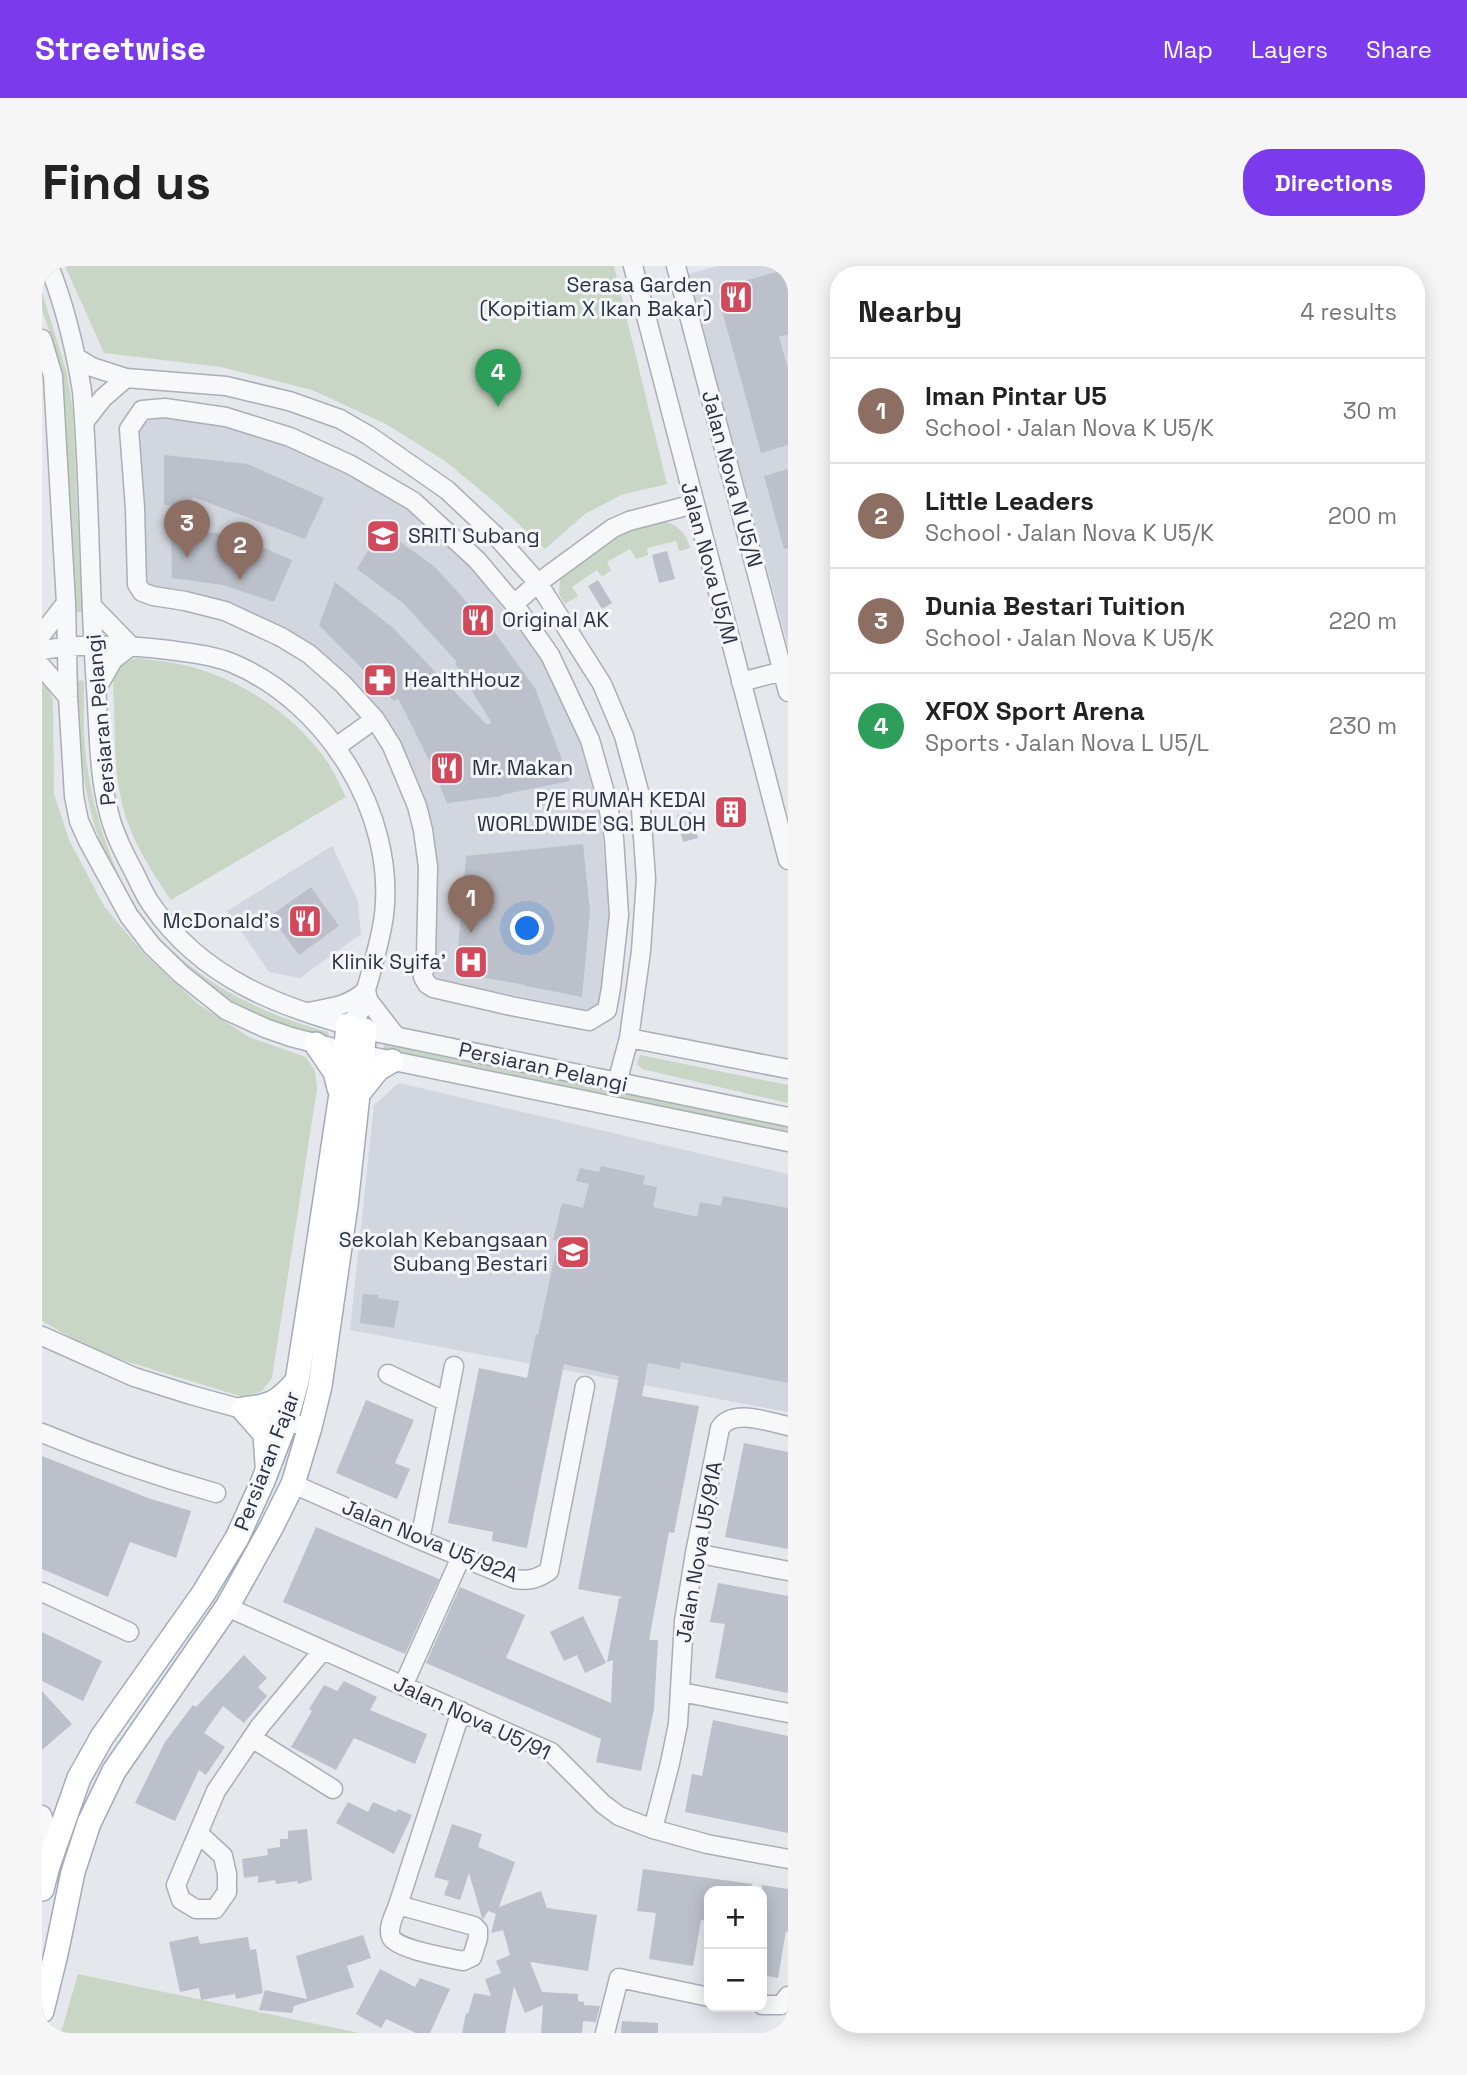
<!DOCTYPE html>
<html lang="en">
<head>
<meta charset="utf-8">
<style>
  body { margin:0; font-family:"Space Grotesk",sans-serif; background:#f6f6f6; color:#222 }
  .controls { position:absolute; right:21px; bottom:21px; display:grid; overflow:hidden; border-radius:14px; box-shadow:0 4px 18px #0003 }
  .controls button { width:63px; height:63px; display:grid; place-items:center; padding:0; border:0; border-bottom:2px solid #e0e0e0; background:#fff; color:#222; font:35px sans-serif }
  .you { position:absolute; left:486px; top:663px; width:24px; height:24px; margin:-18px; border:5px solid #fff; border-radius:50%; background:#1a73e8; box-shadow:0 0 0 10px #1a73e833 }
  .badge { display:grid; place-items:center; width:46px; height:46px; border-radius:50%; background:#7c3aed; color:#fff; font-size:23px; font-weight:700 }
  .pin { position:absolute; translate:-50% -58px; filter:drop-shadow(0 2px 4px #0008) }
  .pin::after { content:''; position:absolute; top:37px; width:24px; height:21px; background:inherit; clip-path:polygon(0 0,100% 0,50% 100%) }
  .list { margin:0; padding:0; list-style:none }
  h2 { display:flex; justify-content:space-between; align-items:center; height:91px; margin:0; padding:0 28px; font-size:30px }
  h2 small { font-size:23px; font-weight:400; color:#767676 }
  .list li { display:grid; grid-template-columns:46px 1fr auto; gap:21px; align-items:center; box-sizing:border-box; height:105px; padding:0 28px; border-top:2px solid #e0e0e0 }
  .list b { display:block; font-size:26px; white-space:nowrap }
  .list p { margin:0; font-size:23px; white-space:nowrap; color:#767676 }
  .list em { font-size:23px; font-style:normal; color:#767676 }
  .map { position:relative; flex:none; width:746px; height:1767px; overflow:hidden; border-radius:28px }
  header { display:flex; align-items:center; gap:42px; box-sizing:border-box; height:98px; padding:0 35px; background:#7c3aed; color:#fff }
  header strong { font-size:33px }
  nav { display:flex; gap:38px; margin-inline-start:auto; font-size:24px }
  .intro { display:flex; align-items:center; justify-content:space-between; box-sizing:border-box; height:168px; padding:0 42px }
  h1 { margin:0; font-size:49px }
  .button { padding:18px 32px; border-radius:28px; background:#7c3aed; color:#fff; font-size:24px; font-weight:700 }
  main { display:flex; gap:42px; padding:0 42px }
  aside { flex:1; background:#fff; border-radius:28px; box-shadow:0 4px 18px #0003 }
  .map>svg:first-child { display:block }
  .built { fill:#d2d6de }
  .green { fill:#c9d6c5 }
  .building { fill:#bbc0ca }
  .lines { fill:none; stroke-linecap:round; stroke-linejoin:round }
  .minor-casing { stroke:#a9aeb7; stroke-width:21 }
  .major-casing { stroke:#a3abb8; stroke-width:26 }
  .minor { stroke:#f7f8fa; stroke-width:18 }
  .major { stroke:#fff; stroke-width:23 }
  .labels { text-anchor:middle; stroke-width:6; stroke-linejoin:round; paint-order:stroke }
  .poi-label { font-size:21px; fill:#2b3445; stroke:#f4f6f9; text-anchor:end }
  .street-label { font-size:21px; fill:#2b3445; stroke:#f4f6f9 }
</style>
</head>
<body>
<header>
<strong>Streetwise</strong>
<nav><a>Map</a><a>Layers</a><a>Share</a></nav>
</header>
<div class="intro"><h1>Find us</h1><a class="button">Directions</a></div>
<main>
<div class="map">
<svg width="746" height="1767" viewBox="0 0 746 1767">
  <rect width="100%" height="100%" fill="#e4e7ec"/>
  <!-- built -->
  <path class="built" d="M676,0H746V380L646,8Z
    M125,151L190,160L260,187L328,220L374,249L428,300L500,393L538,477L559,553L568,651L558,737L546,744L391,713L394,588L388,550L353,467L306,412L273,383L106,319L96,168L104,153Z
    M290,580L316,635L319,668L258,712L227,706L185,645Z
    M357,817L746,908V1146L308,1064L332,839Z"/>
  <!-- green -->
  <path class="green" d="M23,0H572L625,218L579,229L543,248L503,283L454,237L403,195L344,158L270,124L179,101L62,87Z
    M0,26L24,104L31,144L40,346H32L23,144L17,105L6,61L0,44Z
    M623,255C638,262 644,267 648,282L637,285L634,275L605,282L606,289L594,293L588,283L565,296L569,304L560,311L555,304L530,321L536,330L523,338L517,328L518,314L525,305L573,269Z
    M96,392C114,395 133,396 150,401C203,416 255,451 286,497C293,507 298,520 304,531L129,634C109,605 88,572 80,537C72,505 73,472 72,439C72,431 70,420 72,412C76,400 85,394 96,392Z
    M39,414L42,416C42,441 41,466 44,491C51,550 75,626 117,671C162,720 223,749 286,766L287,770L285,772C262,766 240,760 219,750C126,707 64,628 45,528C37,491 37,453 35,416Z
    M0,415L5,419L11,434L12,528L27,574L62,640L102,688L156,738L207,771L264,791L273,805L275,823L230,1112L220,1125L201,1131L70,1091L31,1073L0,1055Z
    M343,777L746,860V867L341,783Z
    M598,789L746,819V837L600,803L595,798Z
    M36,1708L317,1767H19Z"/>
  <!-- building -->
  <path class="building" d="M746,3V69L737,70L746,103V179L719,187L676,30L680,21Z
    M122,189L206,198L282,232L263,273L151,231L147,241L122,239Z
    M746,203V282L742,283L722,210Z
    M339,262L393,301L453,367L493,422L528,515L459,529L460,530L405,537L387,494L356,432L352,435L277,359L293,316L350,361L445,459L449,456L413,397L415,396L361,337L315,303Z
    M129,263L192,269L250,294L232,336L181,319L130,312Z
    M625,285L633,313L617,317L610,289Z
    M556,314L570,337L560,343L546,320Z
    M693,532L700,557L684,561L677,535Z
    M649,546L656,572L641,576L635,549Z
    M541,578L548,645L540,731L484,720V719L414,707L424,590Z
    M269,621L297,660L257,689L228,650Z
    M559,900L603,910L601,918L615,921L611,941L655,951L658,936L679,940L681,930L746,942V1117L639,1096L638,1103L606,1097L600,1130L657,1140L632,1267L627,1266L607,1374H616L612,1443L599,1505L554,1496L559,1473L384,1397L418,1321L483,1349L464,1392L569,1437L571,1394L565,1396L577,1333L580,1331L536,1323L577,1110L522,1098L485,1282L450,1275L451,1266L406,1257L437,1102L485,1112L494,1068L496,1069L516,975L511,974L520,937L541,942L547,918L534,915L538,902L557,906Z
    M321,1028L336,1029V1032L357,1035L352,1062L318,1057Z
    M324,1134L372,1154L353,1197L368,1203L355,1233L294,1207Z
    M702,1177L746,1186V1283L683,1271Z
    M0,1190L106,1232L149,1245L134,1292L88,1276L66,1331L0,1303Z
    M274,1261L397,1313L363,1388L241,1336Z
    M676,1317L746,1330V1427L673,1412L683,1358L668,1356Z
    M541,1350L564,1397L543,1407L535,1389L522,1395L508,1366Z
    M0,1366L60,1395L41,1435L0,1415Z
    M202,1389L225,1412L216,1421L225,1430L202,1457L181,1440L162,1467L183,1481L164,1509L157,1504L133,1555L93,1537L123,1476L151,1439L154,1441Z
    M302,1415L335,1431L328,1444L385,1468L373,1498L312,1472L294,1504L249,1481L270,1445L267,1443L282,1419L295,1425Z
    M0,1425L30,1458L0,1484Z
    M671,1454L746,1470V1567L643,1546L650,1508L660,1510Z
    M306,1536L326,1546L331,1536L354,1546L356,1543L370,1549L352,1588L294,1557Z
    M410,1558L440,1568L436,1581L473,1596L457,1641L499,1625L505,1642L555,1649L546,1705L488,1696L500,1726L536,1728V1735L542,1736V1739L558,1740L554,1756L541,1755L540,1767H499L501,1739L483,1747L472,1720L463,1767H420L424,1747L426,1748L432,1727L449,1730L443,1713L459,1707L454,1695L468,1689L461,1664L449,1667L454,1648L446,1645L441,1653L440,1652L427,1607L418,1634L402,1629L407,1615L392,1611Z
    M265,1563L270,1614L256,1618L255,1615L234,1618L233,1614L216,1617V1610L202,1612L200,1593L226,1589L225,1583L238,1581V1573H246V1565Z
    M601,1603L710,1618L709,1625H667V1655L659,1654L651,1700L607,1693L614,1647L595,1645Z
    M720,1619L746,1623V1666L744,1665L736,1712L720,1709Z
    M321,1669L329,1692L305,1700L312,1721L252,1740L250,1747L217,1744L223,1724L265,1733L254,1690Z
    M156,1670L158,1678L206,1671L208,1684L214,1683L221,1727L194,1733L193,1728L159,1734L157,1722L138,1726L127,1676Z
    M338,1703L373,1721L378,1712L408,1723L388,1767H374L344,1753L339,1762L314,1748Z
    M580,1755L616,1757V1767H579Z"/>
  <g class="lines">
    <!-- minor casing -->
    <g class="minor-casing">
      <path id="minor" d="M7,0C23,40 33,82 40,125C48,223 47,322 54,421C57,462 56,507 67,547C72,568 82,587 92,606C97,616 102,628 109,638C160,713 239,742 323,764L746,851
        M591,0L746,594
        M634,0L746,426
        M0,73L11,110L24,337L26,431L32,530L37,555L46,575L87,650L110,680L139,708L184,744L223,762L249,771L303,785L746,876
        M35,92L50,101L84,112L184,120L247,135L298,153L326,169L405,224L456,272L496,317L560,418L582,470L598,529L604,613L599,685L587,772L575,817
        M123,142L184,151L248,171L309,199L371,235L435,294L472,338L508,389L548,474L565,534L572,572L577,649L569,722L565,744L547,755L469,740L391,722L385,718L381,711L384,690L386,601L381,564L375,540L350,480L333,453L301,418L267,388L239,371L183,345L143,335L111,330L100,326L95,318L93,242L87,163L100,144Z
        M43,155L61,132L84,112
        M472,338L496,317L571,262L587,255L652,238
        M51,341L89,380
        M0,368L24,337
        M0,384C42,377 85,379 127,384C149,387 170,389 190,397C284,436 354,547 342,649C339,672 332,695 326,717C323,725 322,735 319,743C317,749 311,754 306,759
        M0,401L26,431
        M699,416L741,405
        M55,422L71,394L89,380
        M294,481L333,453
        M324,724L326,734L353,769
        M266,746C288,742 308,740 324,724
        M587,772L746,803
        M0,1070L92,1111L149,1129L254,1158
        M346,1108L405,1136
        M0,1167C58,1191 113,1210 174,1227
        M251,1218L378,1274L473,1313C487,1315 495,1313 507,1305L543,1120
        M378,1274L412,1100
        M653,1287L746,1305
        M0,1326L87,1366
        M185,1341L509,1486L561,1538L577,1550L611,1563L665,1578L746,1593
        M361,1420L419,1291
        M639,1426L746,1447
        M210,1472L291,1523
        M0,1549L6,1566V1589
        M611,1563L628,1497L636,1458L642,1355L653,1287L678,1162C691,1142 726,1156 746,1160
        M156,1567L181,1590L185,1608V1626L173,1643H154L139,1634L134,1619L174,1525L218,1460L281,1384
        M356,1639L432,1660L436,1664V1672L430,1691L421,1695C407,1692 354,1683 349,1671C345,1661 353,1648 356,1639L419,1445
        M720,1739H739L746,1730
        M563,1767L577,1712L667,1731"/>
    </g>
    <!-- major casing -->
    <g class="major-casing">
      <path id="major" d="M274,778L293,806L297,822
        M316,828L336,803L350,795
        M201,1143L223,1168L225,1198
        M201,1143C229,1140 236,1137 255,1115
        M0,1623L6,1600L37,1512L60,1471L161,1328L195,1272L221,1215L244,1155L255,1115L270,1020L299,828L306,759
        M0,1745L14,1688L31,1606L47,1557L72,1505L185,1341L229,1262L251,1218L268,1161L278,1120L304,939L323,764"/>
    </g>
    <!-- minor -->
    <use href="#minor" class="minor"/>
    <!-- major -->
    <use href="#major" class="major"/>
  </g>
  <!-- icons -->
  <defs>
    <g id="restaurant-square" transform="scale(1.75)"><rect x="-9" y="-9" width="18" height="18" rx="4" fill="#d1495b" stroke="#f4f6f9"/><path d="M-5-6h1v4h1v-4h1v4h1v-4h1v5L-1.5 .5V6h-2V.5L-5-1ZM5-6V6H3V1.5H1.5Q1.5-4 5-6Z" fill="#fff"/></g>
    <g id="school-square" transform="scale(1.75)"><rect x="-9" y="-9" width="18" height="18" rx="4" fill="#d1495b" stroke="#f4f6f9"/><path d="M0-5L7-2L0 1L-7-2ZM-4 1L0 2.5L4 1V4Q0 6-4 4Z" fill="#fff"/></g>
    <g id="pharmacy-square" transform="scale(1.75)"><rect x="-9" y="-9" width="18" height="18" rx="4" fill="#d1495b" stroke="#f4f6f9"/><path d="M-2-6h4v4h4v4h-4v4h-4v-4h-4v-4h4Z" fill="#fff"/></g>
    <g id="building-square" transform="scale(1.75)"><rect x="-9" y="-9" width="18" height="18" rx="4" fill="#d1495b" stroke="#f4f6f9"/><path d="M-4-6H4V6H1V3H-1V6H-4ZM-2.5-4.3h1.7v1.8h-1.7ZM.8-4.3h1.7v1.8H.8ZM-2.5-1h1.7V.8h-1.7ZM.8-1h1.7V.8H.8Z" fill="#fff"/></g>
    <g id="hospital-square" transform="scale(1.75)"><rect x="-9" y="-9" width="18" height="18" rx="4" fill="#d1495b" stroke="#f4f6f9"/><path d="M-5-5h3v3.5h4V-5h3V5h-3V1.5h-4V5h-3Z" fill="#fff"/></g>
  </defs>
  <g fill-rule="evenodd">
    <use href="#restaurant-square" x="694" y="31"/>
    <use href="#school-square" x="341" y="270"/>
    <use href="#restaurant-square" x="436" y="354"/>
    <use href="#pharmacy-square" x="338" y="414"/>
    <use href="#restaurant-square" x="405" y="502"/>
    <use href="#building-square" x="689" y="546"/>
    <use href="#restaurant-square" x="263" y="655"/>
    <use href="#hospital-square" x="429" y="696"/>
    <use href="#school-square" x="531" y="986"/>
  </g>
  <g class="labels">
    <!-- poi labels -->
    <g class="poi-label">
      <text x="670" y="26">Serasa Garden<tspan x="670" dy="24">(Kopitiam X Ikan Bakar)</tspan></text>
      <text x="366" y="277" text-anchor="start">SRITI Subang</text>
      <text x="460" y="361" text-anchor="start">Original AK</text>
      <text x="362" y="421" text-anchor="start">HealthHouz</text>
      <text x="430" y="509" text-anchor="start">Mr. Makan</text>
      <text x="664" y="541">P/E RUMAH KEDAI<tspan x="664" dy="24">WORLDWIDE SG. BULOH</tspan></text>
      <text x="238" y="662">McDonald's</text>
      <text x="404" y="703">Klinik Syifa'</text>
      <text x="506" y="981">Sekolah Kebangsaan<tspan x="506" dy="24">Subang Bestari</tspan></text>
    </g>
    <!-- street labels -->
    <g class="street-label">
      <text transform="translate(690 213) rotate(75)" y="7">Jalan Nova N U5/N</text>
      <text transform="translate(667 297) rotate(75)" y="7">Jalan Nova U5/M</text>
      <text transform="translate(59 454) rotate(-95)" y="7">Persiaran Pelangi</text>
      <text transform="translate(501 801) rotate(12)" y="7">Persiaran Pelangi</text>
      <text transform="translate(225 1195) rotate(-69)" y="7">Persiaran Fajar</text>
      <text transform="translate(388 1275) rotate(22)" y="7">Jalan Nova U5/92A</text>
      <text transform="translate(657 1286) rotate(-80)" y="7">Jalan Nova U5/91A</text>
      <text transform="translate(430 1452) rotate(25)" y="7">Jalan Nova U5/91</text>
    </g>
  </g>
</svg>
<div class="controls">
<button>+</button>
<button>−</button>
</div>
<div class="you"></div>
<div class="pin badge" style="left:429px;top:667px;background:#8d6e63">1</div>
<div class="pin badge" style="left:198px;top:314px;background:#8d6e63">2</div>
<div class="pin badge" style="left:145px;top:292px;background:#8d6e63">3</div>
<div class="pin badge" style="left:456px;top:141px;background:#2e9e5b">4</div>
</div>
<aside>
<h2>Nearby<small>4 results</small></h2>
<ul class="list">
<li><span class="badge" style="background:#8d6e63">1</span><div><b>Iman Pintar U5</b><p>School · Jalan Nova K U5/K</p></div><em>30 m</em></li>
<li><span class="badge" style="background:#8d6e63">2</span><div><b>Little Leaders</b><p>School · Jalan Nova K U5/K</p></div><em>200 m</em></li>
<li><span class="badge" style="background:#8d6e63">3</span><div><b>Dunia Bestari Tuition</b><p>School · Jalan Nova K U5/K</p></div><em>220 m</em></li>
<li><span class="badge" style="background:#2e9e5b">4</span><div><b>XFOX Sport Arena</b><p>Sports · Jalan Nova L U5/L</p></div><em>230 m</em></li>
</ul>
</aside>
</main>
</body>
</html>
